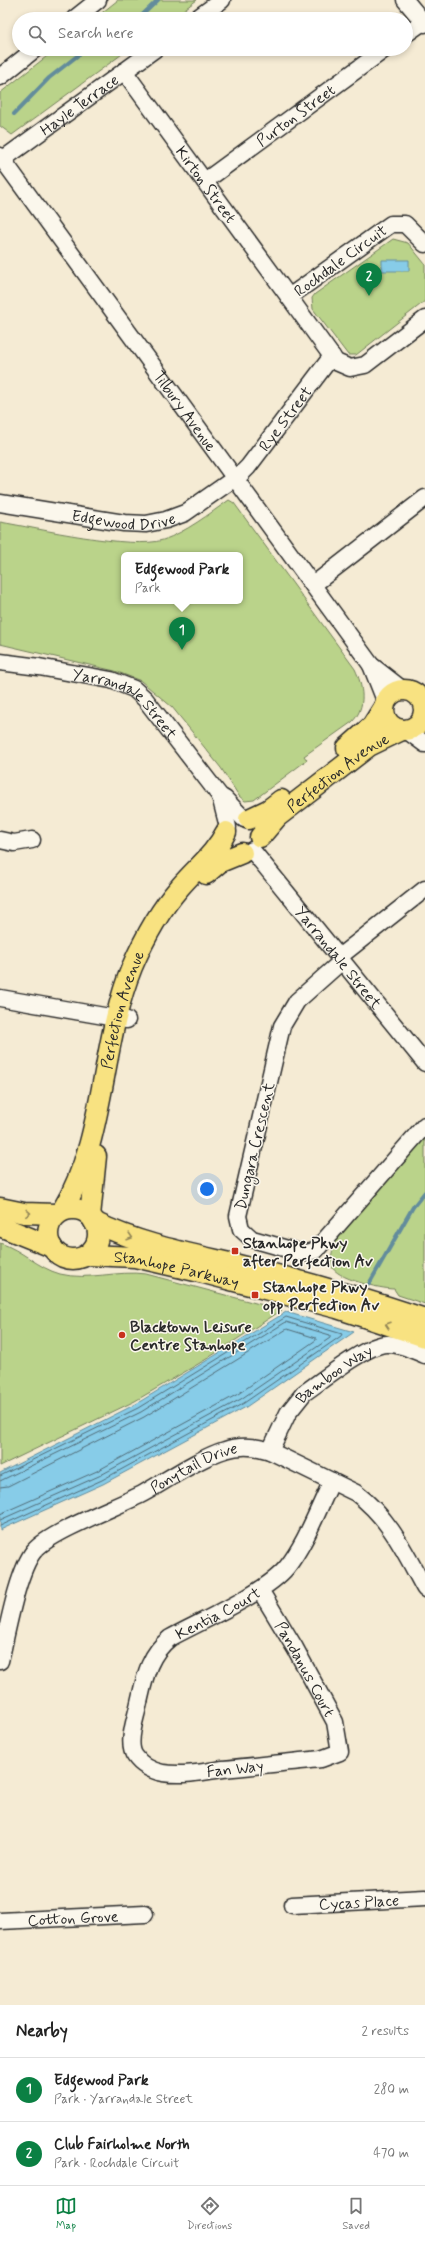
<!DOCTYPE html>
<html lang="en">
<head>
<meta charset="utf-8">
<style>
  body { margin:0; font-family:Mynerve,sans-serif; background:#f6f6f6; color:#222 }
  .you { position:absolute; left:207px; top:1189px; width:14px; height:14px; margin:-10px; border:3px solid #fff; border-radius:50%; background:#1a73e8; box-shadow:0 0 0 6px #1a73e833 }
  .badge { display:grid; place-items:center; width:26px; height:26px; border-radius:50%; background:#0b8043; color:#fff; font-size:13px; font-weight:700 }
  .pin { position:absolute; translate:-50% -33px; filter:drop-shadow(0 1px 2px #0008) }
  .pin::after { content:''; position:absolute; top:21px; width:14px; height:12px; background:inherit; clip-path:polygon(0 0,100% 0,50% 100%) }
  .popup { position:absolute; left:121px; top:552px; width:122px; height:52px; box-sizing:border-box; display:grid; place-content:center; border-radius:6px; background:#fff; filter:drop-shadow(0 1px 3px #0005); font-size:13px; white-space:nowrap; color:#767676 }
  .popup b { font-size:15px; color:#222 }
  .popup::after { content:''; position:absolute; left:50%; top:100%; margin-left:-8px; border:8px solid transparent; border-top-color:#fff }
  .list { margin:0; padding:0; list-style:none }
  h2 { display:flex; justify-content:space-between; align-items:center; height:52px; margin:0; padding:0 16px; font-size:17px }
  h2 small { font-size:13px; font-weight:400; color:#767676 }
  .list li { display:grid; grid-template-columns:26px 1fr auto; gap:12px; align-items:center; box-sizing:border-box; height:64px; padding:0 16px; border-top:1px solid #e0e0e0 }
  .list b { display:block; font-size:15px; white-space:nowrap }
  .list p { margin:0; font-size:13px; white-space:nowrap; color:#767676 }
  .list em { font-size:13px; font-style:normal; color:#767676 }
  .icon { flex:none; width:22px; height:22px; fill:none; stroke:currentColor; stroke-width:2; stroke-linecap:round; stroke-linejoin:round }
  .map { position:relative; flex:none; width:425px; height:2005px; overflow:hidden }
  .search { position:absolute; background:#fff; box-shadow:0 2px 6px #0003; left:12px; right:12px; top:12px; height:44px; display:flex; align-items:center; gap:10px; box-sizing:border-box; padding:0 14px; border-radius:22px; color:#767676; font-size:15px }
  .sheet { height:180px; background:#fff }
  nav { display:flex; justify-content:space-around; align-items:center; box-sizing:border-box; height:56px; border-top:1px solid #e0e0e0; background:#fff; font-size:11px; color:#767676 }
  nav a { display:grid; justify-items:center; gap:2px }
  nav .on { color:#0b8043 }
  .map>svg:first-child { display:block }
  .green { fill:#bad38a; stroke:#727f5a; fill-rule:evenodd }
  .water { fill:#87cce8; stroke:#628c9c }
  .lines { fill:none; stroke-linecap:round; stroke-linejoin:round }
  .shore { stroke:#506b77; stroke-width:1 }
  .stream { stroke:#628c9c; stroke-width:4 }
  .minor-casing { stroke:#2b2b2b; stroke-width:19 }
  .major-casing { stroke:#2b2b2b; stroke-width:23 }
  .minor { stroke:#fbf7ec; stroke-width:16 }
  .major { stroke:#f8e281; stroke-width:20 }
  .oneway { stroke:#928656 }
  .poi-dot { fill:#c8321e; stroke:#fbf7ec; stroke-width:1.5 }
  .labels { text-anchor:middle; stroke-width:3; stroke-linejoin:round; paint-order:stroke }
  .street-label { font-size:16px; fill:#2b2b2b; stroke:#fbf7ec }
  .poi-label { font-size:16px; font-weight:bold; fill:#2b2b2b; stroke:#fbf7ec; text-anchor:start }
</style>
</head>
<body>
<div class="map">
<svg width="425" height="2005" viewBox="0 0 425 2005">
  <rect width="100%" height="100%" fill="#f5ebd4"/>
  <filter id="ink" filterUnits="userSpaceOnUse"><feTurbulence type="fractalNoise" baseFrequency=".025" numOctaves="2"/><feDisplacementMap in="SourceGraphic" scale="8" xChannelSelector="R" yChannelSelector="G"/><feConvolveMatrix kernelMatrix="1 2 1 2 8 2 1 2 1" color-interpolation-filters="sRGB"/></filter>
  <g filter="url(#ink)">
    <!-- green -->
    <path class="green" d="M118,0H197L171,19H94Z
      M56,49H129L12,135L0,126V93Z
      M393,239L408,243L425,264V301L356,355H348L313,309L312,298L315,294Z
      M229,500L234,503L355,669C363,686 367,707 352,722L304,756L307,760L254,800L245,801L239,796L221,768L172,707L141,681L115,671L0,644V522C36,528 132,550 163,540C186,532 209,514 229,500ZM124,555H240V601H124Z
      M425,1136V1304L398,1295L394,1289C381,1289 335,1279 331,1265C330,1259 333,1250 334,1243Z
      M0,1243C22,1250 38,1268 60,1274C88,1281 117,1270 146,1274L282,1310L205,1360L135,1401L0,1466Z"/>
    <!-- water -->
    <path class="water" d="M382,260H409V271H382Z
      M286,1312L354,1332L246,1407L103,1484L0,1530V1473L136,1404Z"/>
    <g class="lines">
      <!-- shore -->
      <path class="shore" d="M0,1476L138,1408L286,1317L342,1334L341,1336L244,1403L102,1480L0,1526
        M0,1481L141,1412L286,1322L330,1335V1338L241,1399L99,1476L0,1520
        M0,1487L8,1486L144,1417L287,1329L316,1338V1340L238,1394L97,1471L0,1514"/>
      <!-- stream -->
      <path class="stream" d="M138,19L158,0
        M14,114L49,78L86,49
        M369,1284L413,1207L425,1192"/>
      <!-- minor casing -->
      <g class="minor-casing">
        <g id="minor">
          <path d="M405,0L425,24"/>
          <path d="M74,19L98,0"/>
          <path d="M196,19L222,0"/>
          <path d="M406,34L423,22"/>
          <path id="s1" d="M124,71L289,297"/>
          <path d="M0,77L35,49"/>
          <path id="s2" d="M0,156L371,665L403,690"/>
          <path id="s3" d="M2,160L155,49"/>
          <path id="s4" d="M205,181L385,49"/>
          <path d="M425,244L405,224H391L289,297L336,362L350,368L365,365L425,319"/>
          <path id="s5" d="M236,479L248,467L332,356"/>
          <path id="s6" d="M0,503L124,523L146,524L166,520L185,513L235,478"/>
          <path d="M313,585L425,498"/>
          <path id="s7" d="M0,662L39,667L111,680L134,689L145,699L220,796L225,799L244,819"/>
          <path d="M371,665L386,703"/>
          <path d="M423,715L425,719"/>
          <path d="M406,730L425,744"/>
          <path d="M220,796L228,827"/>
          <path d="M0,840L14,843L32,840"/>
          <path id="s8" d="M252,850L425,1063"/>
          <path d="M339,957L425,889"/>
          <path d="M342,961L297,1001L282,1026L238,1216L241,1229L252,1239L298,1252L307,1253L316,1250L425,1125"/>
          <path d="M0,998L127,1020"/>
          <path id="s9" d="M270,1451L288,1413L304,1393C323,1380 366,1345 386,1344C399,1343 413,1350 425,1355"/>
          <path id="s10" d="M260,1590L295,1648L335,1722L340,1752L321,1759C288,1762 256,1766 223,1769C204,1772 182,1776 163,1773C152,1771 141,1765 135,1756C127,1745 134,1723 137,1711C144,1683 146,1657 170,1638C201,1621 266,1593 287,1567C306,1543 318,1509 332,1481"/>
          <path id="s11" d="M0,1661C7,1633 17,1572 34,1551C51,1531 118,1507 144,1493C167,1480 201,1457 225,1450C240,1445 255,1446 270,1451L356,1493C391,1520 404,1551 425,1589"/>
          <path id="s12" d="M292,1905L425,1898"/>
          <path id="s13" d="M0,1921L145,1914"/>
        </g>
      </g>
      <!-- major casing -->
      <g class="major-casing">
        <g id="major">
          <circle cx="404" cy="710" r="20"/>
          <path d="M347,748L372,726L384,707"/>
          <path d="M249,819L268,810L281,800"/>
          <path id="s14" d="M260,837L277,817L369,746L402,730"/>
          <path d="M206,874L220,862L242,853"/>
          <path d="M0,1208L24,1213L56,1214"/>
          <circle cx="73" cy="1234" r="25"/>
          <path id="s15" d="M62,1211C106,1138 100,1045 132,967C144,939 159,911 180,887C196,868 215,854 226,832"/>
          <path d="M90,1216L96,1156"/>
          <path d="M94,1222C141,1245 192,1254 242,1266C303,1281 365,1299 425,1319"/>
          <path d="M0,1226L52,1247"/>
          <path id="s16" d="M89,1255L135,1257L204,1273L337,1308L425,1337"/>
        </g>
      </g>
      <!-- minor -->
      <use href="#minor" class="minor"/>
      <!-- major -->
      <use href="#major" class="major"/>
    </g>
    <!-- one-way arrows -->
    <defs><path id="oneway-chevron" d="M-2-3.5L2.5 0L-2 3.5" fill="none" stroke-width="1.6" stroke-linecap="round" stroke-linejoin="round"/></defs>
    <g class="oneway">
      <use href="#oneway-chevron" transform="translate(28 1213) rotate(3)"/>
      <use href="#oneway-chevron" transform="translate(130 1237) rotate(17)"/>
      <use href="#oneway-chevron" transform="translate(388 1325) rotate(-162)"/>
    </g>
  </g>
  <!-- markers -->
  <g class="poi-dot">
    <rect x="231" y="1247" width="8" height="8" rx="2"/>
    <rect x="251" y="1291" width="8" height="8" rx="2"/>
    <circle cx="122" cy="1335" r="4"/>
  </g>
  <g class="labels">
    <!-- street labels -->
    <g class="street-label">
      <text dy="6" stroke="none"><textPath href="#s3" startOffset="95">Hayle Terrace</textPath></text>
      <text dy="6" stroke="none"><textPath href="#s4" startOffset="112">Purton Street</textPath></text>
      <text dy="6" stroke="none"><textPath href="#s1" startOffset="140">Kirton Street</textPath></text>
      <text transform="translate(340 260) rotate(-36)" y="6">Rochdale Circuit</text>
      <text dy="6" stroke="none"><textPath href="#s2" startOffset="315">Tilbury Avenue</textPath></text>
      <text dy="6" stroke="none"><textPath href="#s5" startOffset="78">Rye Street</textPath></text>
      <text dy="6" stroke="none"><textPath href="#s6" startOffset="125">Edgewood Drive</textPath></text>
      <text dy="6" stroke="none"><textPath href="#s7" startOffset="137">Yarrandale Street</textPath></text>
      <text dy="6" stroke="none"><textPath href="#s14" startOffset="102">Perfection Avenue</textPath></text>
      <text dy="6" stroke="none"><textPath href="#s8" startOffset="138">Yarrandale Street</textPath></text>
      <text dy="6" stroke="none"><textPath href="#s15" startOffset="211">Perfection Avenue</textPath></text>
      <text transform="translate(254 1146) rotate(-77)" y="6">Dungara Crescent</text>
      <text dy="6" stroke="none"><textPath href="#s16" startOffset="89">Stanhope Parkway</textPath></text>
      <text dy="6" stroke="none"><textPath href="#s9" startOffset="103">Bamboo Way</textPath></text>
      <text dy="6" stroke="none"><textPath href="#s11" startOffset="297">Ponytail Drive</textPath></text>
      <text dy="6" stroke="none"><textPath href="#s10" startOffset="577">Kentia Court</textPath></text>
      <text dy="6" stroke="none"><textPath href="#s10" startOffset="91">Pandanus Court</textPath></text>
      <text transform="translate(235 1768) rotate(-6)" y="6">Fan Way</text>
      <text dy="6" stroke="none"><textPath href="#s12" startOffset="67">Cycas Place</textPath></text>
      <text dy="6" stroke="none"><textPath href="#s13" startOffset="73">Cotton Grove</textPath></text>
    </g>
    <!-- poi labels -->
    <g class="poi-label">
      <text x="243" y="1248">Stanhope Pkwy<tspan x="243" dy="18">after Perfection Av</tspan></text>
      <text x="263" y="1292">Stanhope Pkwy<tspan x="263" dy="18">opp Perfection Av</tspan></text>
      <text x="130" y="1332">Blacktown Leisure<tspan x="130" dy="18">Centre Stanhope</tspan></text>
    </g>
  </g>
</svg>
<div class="you"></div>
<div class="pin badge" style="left:182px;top:650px">1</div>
<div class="popup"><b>Edgewood Park</b>Park</div>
<div class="pin badge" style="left:369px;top:296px">2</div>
<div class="search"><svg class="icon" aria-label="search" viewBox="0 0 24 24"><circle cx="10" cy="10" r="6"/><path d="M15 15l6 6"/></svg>Search here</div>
</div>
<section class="sheet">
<h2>Nearby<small>2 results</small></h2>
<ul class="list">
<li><span class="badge">1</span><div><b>Edgewood Park</b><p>Park · Yarrandale Street</p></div><em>280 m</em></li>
<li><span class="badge">2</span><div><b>Club Fairholme North</b><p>Park · Rochdale Circuit</p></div><em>470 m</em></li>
</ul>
</section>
<nav>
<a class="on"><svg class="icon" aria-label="map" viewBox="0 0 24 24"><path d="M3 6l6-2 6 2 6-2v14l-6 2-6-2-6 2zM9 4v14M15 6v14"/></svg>Map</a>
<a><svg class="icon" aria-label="directions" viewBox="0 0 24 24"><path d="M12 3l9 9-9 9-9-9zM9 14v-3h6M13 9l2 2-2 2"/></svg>Directions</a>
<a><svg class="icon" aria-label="saved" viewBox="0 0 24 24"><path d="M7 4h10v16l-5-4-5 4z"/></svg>Saved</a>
</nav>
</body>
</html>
